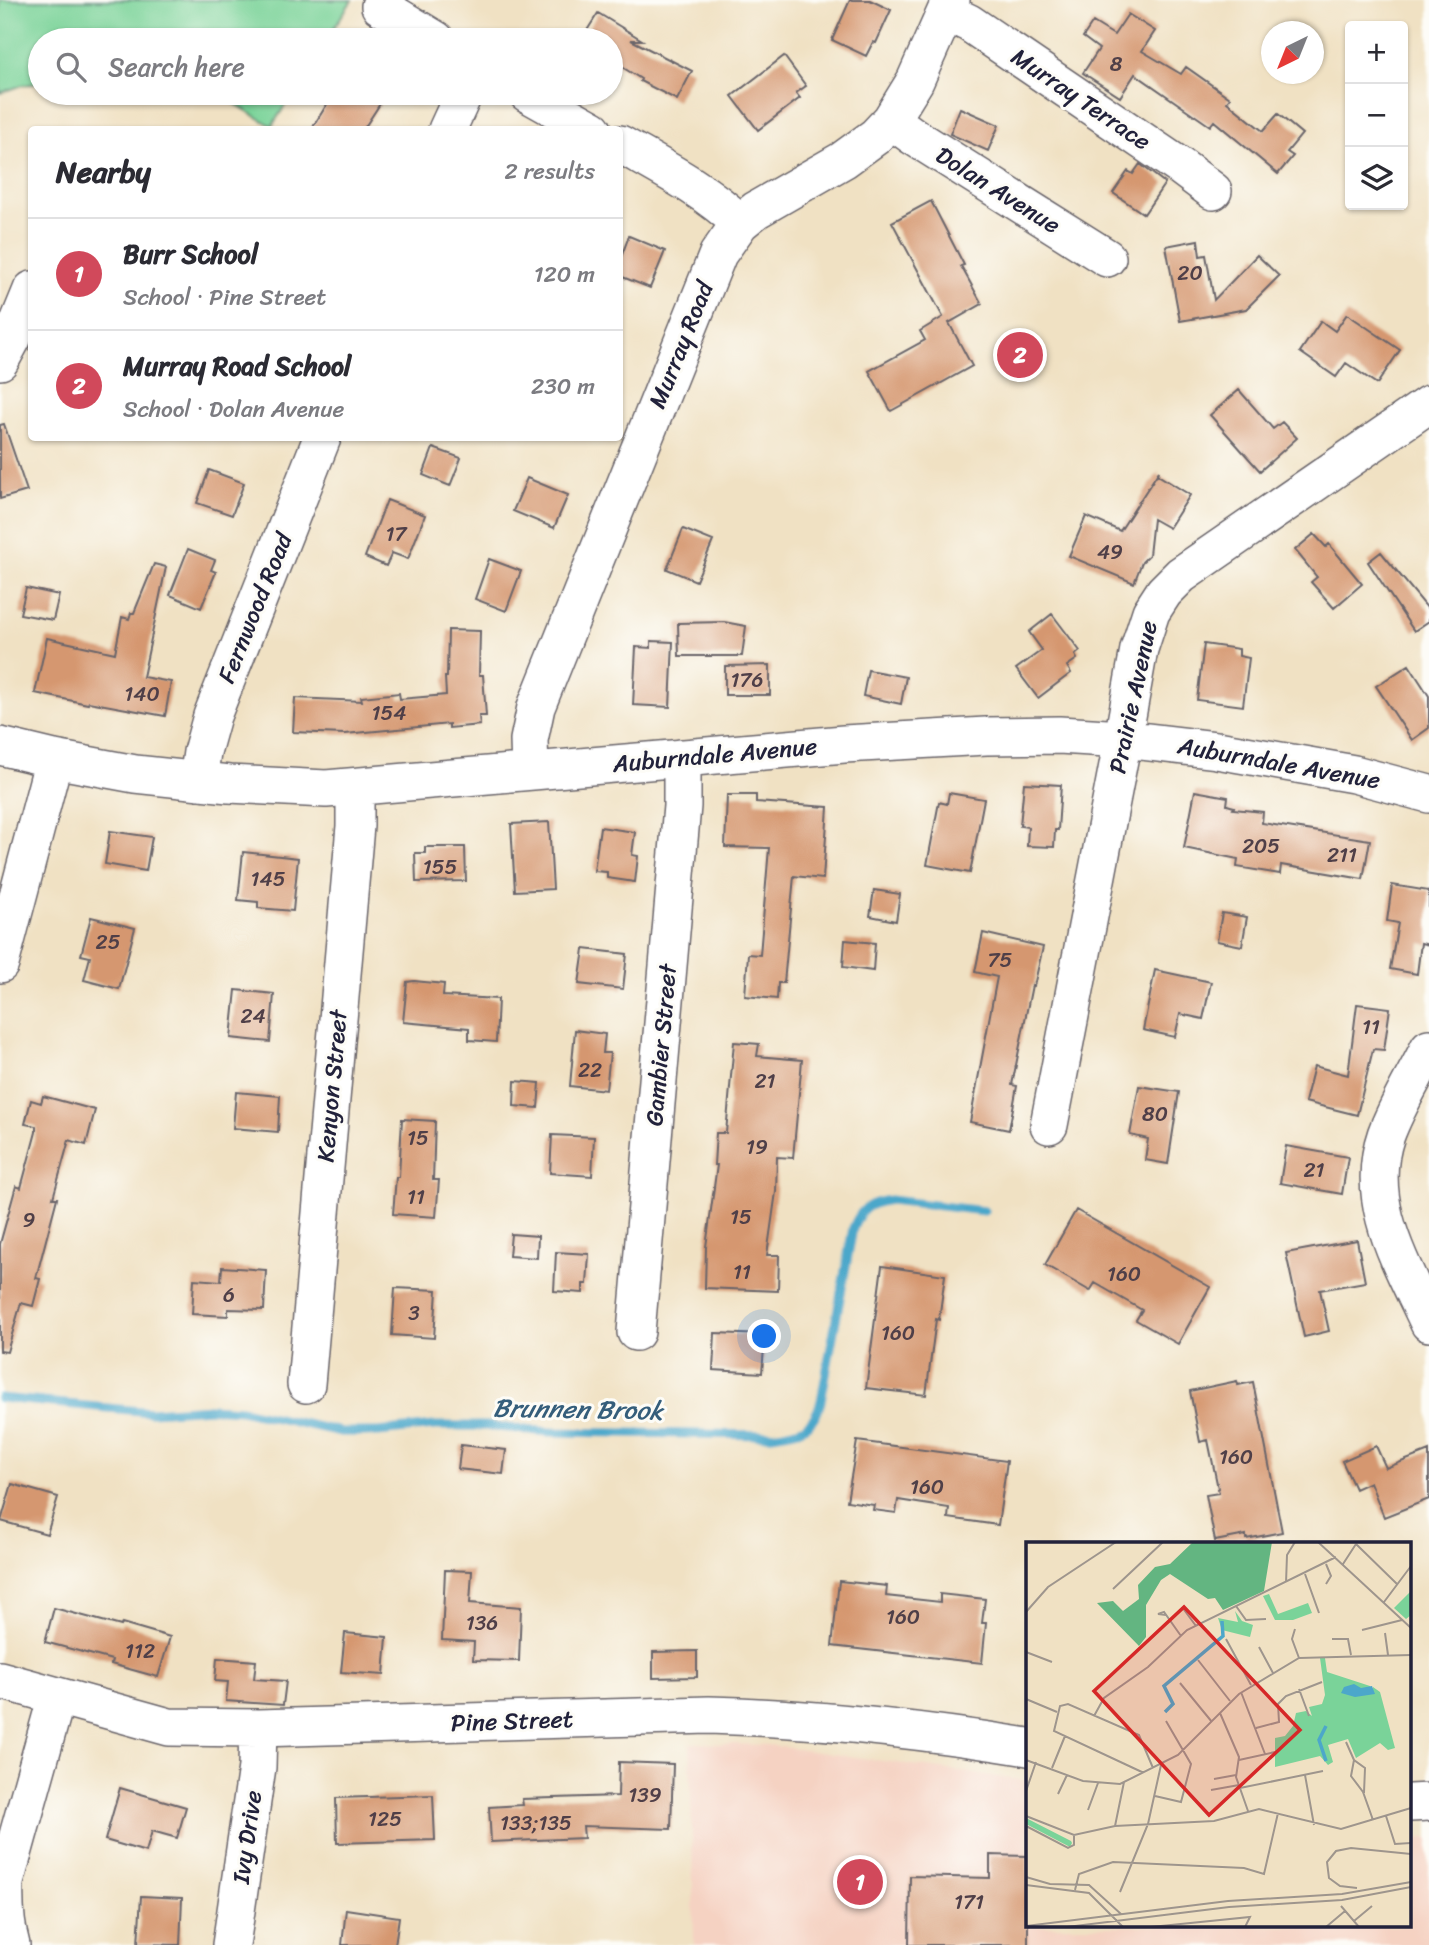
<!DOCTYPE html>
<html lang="en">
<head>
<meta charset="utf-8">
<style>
  body { margin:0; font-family:Sriracha,sans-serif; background:#f7f7f7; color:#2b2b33 }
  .controls { position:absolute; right:21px; top:21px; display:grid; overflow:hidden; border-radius:7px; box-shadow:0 2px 5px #0004 }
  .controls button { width:63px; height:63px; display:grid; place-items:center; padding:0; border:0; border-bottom:2px solid #e1e1e2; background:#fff; color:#2b2b33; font:35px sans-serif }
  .compass { position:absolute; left:1261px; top:21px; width:63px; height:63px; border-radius:50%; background:#fff; box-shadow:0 2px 5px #0004; rotate:223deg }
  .you { position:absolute; left:765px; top:1337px; width:24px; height:24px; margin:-18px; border:5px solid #fff; border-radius:50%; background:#1a73e8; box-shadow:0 0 0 10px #1a73e833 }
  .badge { display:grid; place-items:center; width:46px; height:46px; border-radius:50%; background:#d1495b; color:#fff; font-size:23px; font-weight:700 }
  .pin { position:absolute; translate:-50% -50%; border:4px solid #fff; box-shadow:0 2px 7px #0006 }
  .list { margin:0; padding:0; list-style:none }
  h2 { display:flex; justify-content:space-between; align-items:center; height:91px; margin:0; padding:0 28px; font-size:30px }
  h2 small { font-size:23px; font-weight:400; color:#7c7c81 }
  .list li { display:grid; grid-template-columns:46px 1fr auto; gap:21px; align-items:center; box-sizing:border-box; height:112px; padding:0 28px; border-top:2px solid #e1e1e2 }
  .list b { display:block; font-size:26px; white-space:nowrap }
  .list p { margin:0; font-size:23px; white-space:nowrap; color:#7c7c81 }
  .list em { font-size:23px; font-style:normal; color:#7c7c81 }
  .icon { flex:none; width:38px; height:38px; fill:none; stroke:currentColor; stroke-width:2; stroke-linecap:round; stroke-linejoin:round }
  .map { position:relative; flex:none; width:1429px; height:1945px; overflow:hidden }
  .search { position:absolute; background:#fff; box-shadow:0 2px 5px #0004; left:28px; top:28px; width:595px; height:77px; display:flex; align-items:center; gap:18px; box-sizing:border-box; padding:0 24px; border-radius:38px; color:#7c7c81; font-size:26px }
  .panel { position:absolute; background:#fff; box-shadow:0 2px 5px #0004; left:28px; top:126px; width:595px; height:315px; border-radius:7px }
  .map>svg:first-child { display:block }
  .built { fill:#f5d2c2 }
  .green { fill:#7ad399; stroke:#4e7a6a; stroke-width:2 }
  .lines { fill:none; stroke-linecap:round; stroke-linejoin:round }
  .stream { stroke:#4ca7ca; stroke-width:9 }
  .building { fill:#d5976f }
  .minor-casing { stroke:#6a656b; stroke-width:40 }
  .minor { stroke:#fff; stroke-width:37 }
  .labels { text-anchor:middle; stroke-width:6; stroke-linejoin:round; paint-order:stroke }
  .number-label { font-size:21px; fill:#4f3f48 }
  .street-label { font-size:24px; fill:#22223b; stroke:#fdfcf7 }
  .water-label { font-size:26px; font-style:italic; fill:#355e7b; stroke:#fdfcf7 }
  .inset-river { fill:none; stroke:#4ca7ca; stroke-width:3.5 }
  .inset-road { fill:none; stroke:#9e958d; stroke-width:2 }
  .view { fill:#d62828; fill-opacity:0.15; stroke:#d62828; stroke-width:3.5 }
  .inset-edge { fill:none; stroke:#22223b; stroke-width:3.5 }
</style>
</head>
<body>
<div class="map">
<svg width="1429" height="1945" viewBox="0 0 1429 1945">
  <rect width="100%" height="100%" fill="#fdfcf7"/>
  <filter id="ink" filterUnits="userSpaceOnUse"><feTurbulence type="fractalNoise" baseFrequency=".0143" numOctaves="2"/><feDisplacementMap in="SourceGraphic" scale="14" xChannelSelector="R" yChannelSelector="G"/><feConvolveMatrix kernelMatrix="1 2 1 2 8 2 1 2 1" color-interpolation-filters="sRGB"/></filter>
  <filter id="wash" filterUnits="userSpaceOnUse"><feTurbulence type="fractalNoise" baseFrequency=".00686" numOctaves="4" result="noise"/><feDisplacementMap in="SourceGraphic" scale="28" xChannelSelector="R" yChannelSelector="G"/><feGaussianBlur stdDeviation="1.57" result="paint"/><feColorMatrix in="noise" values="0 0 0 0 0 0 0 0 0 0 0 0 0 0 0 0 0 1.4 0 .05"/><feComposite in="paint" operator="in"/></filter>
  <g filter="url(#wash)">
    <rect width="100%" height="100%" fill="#f0e1c3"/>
    <!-- built -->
    <path class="built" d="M690,1743L768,1745L1028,1781V1926H1410V1839L1429,1838V1945H694Z"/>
    <!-- green -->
    <path class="green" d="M0,0H352L326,40H40V83L23,85L0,93Z
      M217,93H293L272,126Z"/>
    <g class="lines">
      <!-- stream -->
      <path class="stream" d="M0,1398L151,1412L210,1408L241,1410L341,1432H378L434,1426H487L549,1432L772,1435C799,1431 813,1430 821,1401L853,1228C861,1208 869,1203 890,1200L984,1211"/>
    </g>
    <g id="blocks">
      <!-- building -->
      <path class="building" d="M850,0H870L891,10L876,43L873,42L866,56L832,40Z
        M598,13L642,40H631L692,71L677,100L640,81L641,79L611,60V40H581Z
        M1128,14L1155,31L1142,51L1181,74L1186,67L1230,98L1227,102L1263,131L1278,114L1302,134L1287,152L1293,156L1278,174L1214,121L1210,126L1135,74L1120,97L1083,73L1099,49L1083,37L1093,22L1114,35Z
        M784,56L806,86L796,93L800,98L758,130L732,96Z
        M334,93H387L363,130H311Z
        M960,108L999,125L988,151L950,134Z
        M1140,164L1165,183L1144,214L1113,193L1128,171L1133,174Z
        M931,201L964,265L961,266L982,304L949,323L972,366L891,411L869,371L925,340L920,331L943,317L892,222Z
        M629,236L665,251L650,288L620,276V260Z
        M1198,240L1200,256L1206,255L1214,300L1257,255L1279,276L1246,309L1180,321L1166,246Z
        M1347,314L1400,350L1377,384L1346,363L1336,377L1300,352L1321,321L1335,331Z
        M1239,390L1273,429L1282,422L1297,438L1260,471L1210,415Z
        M4,424L27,491L0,499V425Z
        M433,448L461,458L450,486L423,475Z
        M209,470L244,483L232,515L197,503Z
        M1159,471L1158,475L1190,495L1169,528L1153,519L1149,555L1142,562L1134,583L1069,556L1086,516L1120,531Z
        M527,478L568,495L554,528L513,511Z
        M387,500L425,515L408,559L392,553L386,566L365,557Z
        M683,529L713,541L696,581L667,569Z
        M1314,534L1326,547L1329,544L1362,584L1334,608L1311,582L1317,577L1295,550Z
        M188,549L215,560L211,570L216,572L201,608L170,595Z
        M1381,552L1429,610V621L1414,631L1368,562Z
        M489,559L521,571L506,611L475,599Z
        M154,564L166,567L143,677L171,682L165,716L89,702L88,704L35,693L47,638L115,653L122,617L129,619L131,613H134Z
        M26,588L59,595L53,620L20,614Z
        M1052,614L1080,651L1075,655L1077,659L1067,666L1071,673L1038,698L1016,669L1042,650L1029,632Z
        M724,622L746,626L742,656H679L678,623Z
        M448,630L480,631L479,675H483L486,716H479L480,725L449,728V724L345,734L293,732L295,698L362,701L361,697L399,693L400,699L446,695L445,677H447Z
        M651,641L673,642L670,707L633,705L636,647L651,648Z
        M1204,644L1239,649V656L1249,658L1243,706L1197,700Z
        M770,665V695H725V666Z
        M1409,665L1429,696V728L1412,740L1376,686Z
        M868,670L906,677L901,704L863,696Z
        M1024,783L1061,785L1058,830H1055L1054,847L1027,846L1028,827L1020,826Z
        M1195,791L1228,797L1227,805L1234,807L1233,809L1263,812L1262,823L1370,840L1363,879L1281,865L1280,874L1237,867L1238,859L1184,848Z
        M949,793L984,799L970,873L927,865L939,802L947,804Z
        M727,795H756V802L828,807L823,879L794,876L784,983H778L777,999L745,996L748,954L760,955L769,848L725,847Z
        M549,822L553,889L515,891L511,824Z
        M600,827L635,832L632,855L638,856L635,882L607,878V872L594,871Z
        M110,831L152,837L146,871L105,864Z
        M425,847H465L466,881L416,882L415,853H425Z
        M243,852L298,858L293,911L258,908V902L238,900Z
        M1392,885L1429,891V945L1421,943L1417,974L1390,969L1398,923L1387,921Z
        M874,890L900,894L896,921L870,916Z
        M1222,913L1247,917L1242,946L1217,941Z
        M91,917L135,928L119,989L84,980L90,957L81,955Z
        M983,933L1043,947L1034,986L1032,985L1012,1085L1017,1086L1009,1130L970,1122L997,977L975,972Z
        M845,940L875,943L873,971L843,967Z
        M584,949L627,954L623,989L579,984Z
        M1155,970L1211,982L1203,1019L1180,1014L1175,1037L1143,1030Z
        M414,981L444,984L443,996L498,999L496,1042L469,1040V1028L403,1022L407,982Z
        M236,990L274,994L270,1042L231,1038Z
        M1357,1004L1390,1008L1384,1050L1373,1049L1357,1115L1305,1102L1314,1066L1348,1075Z
        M575,1030L605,1034L603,1053H610L606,1090L570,1086Z
        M734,1042L759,1044L757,1056L802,1060L793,1158L777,1157L776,1192L767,1255H779L778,1291L705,1288L706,1247L717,1165H714L716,1133H726Z
        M515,1081L540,1083L538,1108L514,1106Z
        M1139,1086L1179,1092L1168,1164L1145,1160L1148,1139L1130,1135Z
        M236,1092L280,1096L278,1132L233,1128Z
        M43,1096L95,1110L86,1145L69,1140L53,1198H57L36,1278L40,1279L33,1306L21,1303L7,1352L0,1351V1244L16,1186L21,1188L36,1132V1126L25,1124L31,1100L41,1103Z
        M402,1119L435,1121L433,1180H439L436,1217L393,1214L396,1177H399Z
        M552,1135L594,1137L592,1176L550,1173Z
        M1286,1146L1348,1157L1342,1194L1280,1183Z
        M1076,1210L1210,1287L1178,1344L1136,1320L1142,1310L1095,1283L1090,1291L1045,1265Z
        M511,1234L538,1236L537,1258L509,1256Z
        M1357,1240L1365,1282L1320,1290L1329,1331L1304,1337L1286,1253Z
        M556,1252L589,1254L587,1284H583V1293L554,1291Z
        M882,1266L945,1275L939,1320L936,1319L926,1395L866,1388Z
        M222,1267L266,1270L264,1310L228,1309V1316L192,1314L194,1279L221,1281Z
        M395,1288L437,1290L434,1338L392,1335Z
        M715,1333L765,1335L762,1373L713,1370Z
        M1237,1381L1238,1385L1253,1382L1282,1532L1246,1539V1535L1215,1541L1206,1495L1219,1493L1208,1440L1200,1442L1190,1391Z
        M857,1441L1007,1461L998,1525L948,1518L949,1508L898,1500L896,1513L873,1510L874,1505L847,1501Z
        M461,1445L506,1450L503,1474L458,1469Z
        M1376,1446L1386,1468L1429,1451V1499L1384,1517L1370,1482L1355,1489L1342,1461Z
        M12,1484L58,1497L47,1534L1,1521Z
        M445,1570L472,1571L470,1603L521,1607L519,1661L473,1660L474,1642L442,1640Z
        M839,1581L887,1586L886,1596L940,1602V1594L985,1599L982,1623H986L982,1663L832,1646Z
        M54,1608L121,1626L122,1623L170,1637L158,1677L111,1664L112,1660L45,1642Z
        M345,1633L387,1637L384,1675L341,1672Z
        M697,1651V1677L653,1678V1652Z
        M217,1658L256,1661L254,1679L286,1681L283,1705L226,1701L228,1682L215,1681Z
        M619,1762L673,1764L671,1829L583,1826L584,1838L491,1842L489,1807L523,1805L522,1799L618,1796Z
        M120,1788L186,1807L177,1838L152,1831L146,1852L105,1840Z
        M433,1795L435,1840L337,1843L336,1798Z
        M990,1855L1028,1856V1945H909L910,1876L990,1878Z
        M141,1896L182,1898L180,1945L138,1944Z
        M346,1909L399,1917L395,1945H342Z"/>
    </g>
  </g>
  <g filter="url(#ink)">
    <use href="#blocks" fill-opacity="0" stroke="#6a656b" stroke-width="2"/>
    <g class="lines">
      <!-- minor casing -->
      <g class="minor-casing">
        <path id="minor" d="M380,6L436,40
          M946,12L969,23L1181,167L1213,191
          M527,93L593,130
          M891,120L913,136L1107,258
          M447,130L464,93
          M620,144C662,168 704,189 740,223
          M0,361L12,339L32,290
          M0,746L54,759L135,774L229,784L326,789L844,744L986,736L1059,735L1123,739L1217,750L1354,774L1429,794
          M530,771L529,740L536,707L718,254L740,223L756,210L843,160L876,136L891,120L915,81L951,0
          M198,781L202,752L212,716L322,438
          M0,964L54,759
          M1429,1048C1415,1077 1397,1105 1386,1135C1363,1202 1402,1264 1429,1323
          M1049,1125L1123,739L1139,649L1151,612L1164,592L1181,575L1429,404
          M636,1332L682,806V774L680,758
          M306,1384L355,826V787
          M0,1680L169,1727L258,1728L709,1715C817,1718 922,1730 1028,1747
          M1410,1803L1429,1802
          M11,1945C5,1924 4,1904 5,1882L57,1696
          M231,1945L257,1767L258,1728"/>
      </g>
      <!-- minor -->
      <use href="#minor" class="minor"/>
    </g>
  </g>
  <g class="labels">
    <!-- number labels -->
    <g class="number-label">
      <text x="1116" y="71">8</text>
      <text x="1190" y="280">20</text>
      <text x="396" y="541">17</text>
      <text x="1110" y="559">49</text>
      <text x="747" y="687">176</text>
      <text x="142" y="701">140</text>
      <text x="389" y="720">154</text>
      <text x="1261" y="853">205</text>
      <text x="1342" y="862">211</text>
      <text x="440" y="874">155</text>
      <text x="268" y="886">145</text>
      <text x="108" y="949">25</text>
      <text x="1000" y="967">75</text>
      <text x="253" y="1023">24</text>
      <text x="1371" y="1034">11</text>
      <text x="590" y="1077">22</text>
      <text x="765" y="1088">21</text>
      <text x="1155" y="1121">80</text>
      <text x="418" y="1145">15</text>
      <text x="757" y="1154">19</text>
      <text x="1314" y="1177">21</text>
      <text x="416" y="1204">11</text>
      <text x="741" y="1224">15</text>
      <text x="29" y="1227">9</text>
      <text x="742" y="1279">11</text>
      <text x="1124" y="1281">160</text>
      <text x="229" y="1302">6</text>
      <text x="414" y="1320">3</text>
      <text x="898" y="1340">160</text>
      <text x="1236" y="1464">160</text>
      <text x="927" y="1494">160</text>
      <text x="903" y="1624">160</text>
      <text x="482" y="1630">136</text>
      <text x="140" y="1658">112</text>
      <text x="645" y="1802">139</text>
      <text x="385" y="1826">125</text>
      <text x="536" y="1830">133;135</text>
      <text x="969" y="1909">171</text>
    </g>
    <!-- street labels -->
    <g class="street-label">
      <text transform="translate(1081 99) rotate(34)" y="8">Murray Terrace</text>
      <text transform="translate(998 190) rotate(32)" y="8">Dolan Avenue</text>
      <text transform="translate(681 345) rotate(-68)" y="8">Murray Road</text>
      <text transform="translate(255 608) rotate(-68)" y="8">Fernwood Road</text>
      <text transform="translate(1133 697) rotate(-78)" y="8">Prairie Avenue</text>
      <text transform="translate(715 755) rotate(-5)" y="8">Auburndale Avenue</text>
      <text transform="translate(1279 763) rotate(10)" y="8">Auburndale Avenue</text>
      <text transform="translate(661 1045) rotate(-85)" y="8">Gambier Street</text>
      <text transform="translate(332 1086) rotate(-85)" y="8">Kenyon Street</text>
      <text transform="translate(512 1721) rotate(-2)" y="8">Pine Street</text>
      <text transform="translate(247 1837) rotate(-82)" y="8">Ivy Drive</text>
    </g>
    <!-- water labels -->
    <g class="water-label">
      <text transform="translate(578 1409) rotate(1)" y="9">Brunnen Brook</text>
    </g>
  </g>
  <!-- overview -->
  <g transform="translate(1026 1542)">
    <rect width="385" height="385" fill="#f0e1c3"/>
    <path d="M385,49V73L380,77L368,66ZM243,52L252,72L282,61L286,71L267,78H249L237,54ZM209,69L216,79L227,83L224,95L196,88L192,76L212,80ZM294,116H299L301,130L344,144L347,152V145L354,150L369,206L362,208L354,201L330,216L322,197L302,203L307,220L302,223L294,214L249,225V196L259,194L267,184L270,171L280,169L286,174L283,165L296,162L299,153ZM0,276L45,299L46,301L44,305L0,282Z" fill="#7ad399"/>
    <path d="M167,0H246L238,49L197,68L189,56L182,57L144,32L135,38L120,63V95L113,104L71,61L87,59L97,69L113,57L112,43L129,25L144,22Z" fill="#63b581"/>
    <path d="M328,142L335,146L346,144L349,152L329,155L315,151L318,145Z" fill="#4ca7ca"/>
    <path class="inset-river" d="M139,170L147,162L138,144L197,94L196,79M300,219L293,198L300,184"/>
    <path class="inset-road" d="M292,0L385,86M330,2L371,42M300,22L305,34L300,42M317,22L330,2M279,32L293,71M260,41L261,13L269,0M87,47L137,0M358,60L385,24M210,64L220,78L240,77M156,65L170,84M0,70L22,45L90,0M140,73L132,72L138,70L155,94M269,87L266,97L273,116M336,88L376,78M359,91L362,113M200,97L225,143M306,97H322L325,113M233,105L247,131M0,110L26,120M172,118L204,159M154,141L186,180M273,147L283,174M215,150L239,212M0,157L31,170M194,171L213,215L210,235L222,269M68,174L78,156L122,125L161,88L310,15M230,186L253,180L252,162L260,154L296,140M320,200L328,218L339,226L338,251M0,218L57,239L94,242L152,213L213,152L273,116L385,113M213,218L249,210M328,218L325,234L337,250L347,278M26,226L39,194M118,231L28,189L34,164L42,162L113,193L127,226M279,233L288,283M188,237L210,233M214,246L297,229M185,248L213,243M0,249L10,220M32,252L41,233M129,254L155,260L165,222L140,179M62,268L72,241M0,274L48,293L89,284L188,279L233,267L315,287L385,266M360,274L369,302L385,301M0,284L42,306L48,303V293M89,284L98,240M0,335L24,342L63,343L95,372M0,343L63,351L97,385M331,346L314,344L303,336L301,320L310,309L325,306L385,312M49,348L53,332L87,320L218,326L238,332L252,271M94,350L122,282L135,223M315,364L333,385M328,379L346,364M0,384L202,359L316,352L385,340M41,385L203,365L316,358L385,345M125,385L224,375L219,385M300,385L319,369"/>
    <path class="view" d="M158,65L274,188L183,273L68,149Z"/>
    <rect width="385" height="385" class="inset-edge"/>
  </g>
</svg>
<div class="controls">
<button>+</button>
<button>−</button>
<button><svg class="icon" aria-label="layers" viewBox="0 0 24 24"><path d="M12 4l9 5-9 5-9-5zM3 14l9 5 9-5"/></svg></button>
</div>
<svg class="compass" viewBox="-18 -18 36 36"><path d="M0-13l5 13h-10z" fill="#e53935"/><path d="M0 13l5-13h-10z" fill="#7c7c81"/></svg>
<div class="you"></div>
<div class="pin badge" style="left:860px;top:1882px">1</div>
<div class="pin badge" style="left:1020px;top:355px">2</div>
<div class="search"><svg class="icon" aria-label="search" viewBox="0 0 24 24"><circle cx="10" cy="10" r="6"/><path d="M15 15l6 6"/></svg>Search here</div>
<section class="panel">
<h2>Nearby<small>2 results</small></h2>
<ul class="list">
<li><span class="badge">1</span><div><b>Burr School</b><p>School · Pine Street</p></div><em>120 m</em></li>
<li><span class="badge">2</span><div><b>Murray Road School</b><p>School · Dolan Avenue</p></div><em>230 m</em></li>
</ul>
</section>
</div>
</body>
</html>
